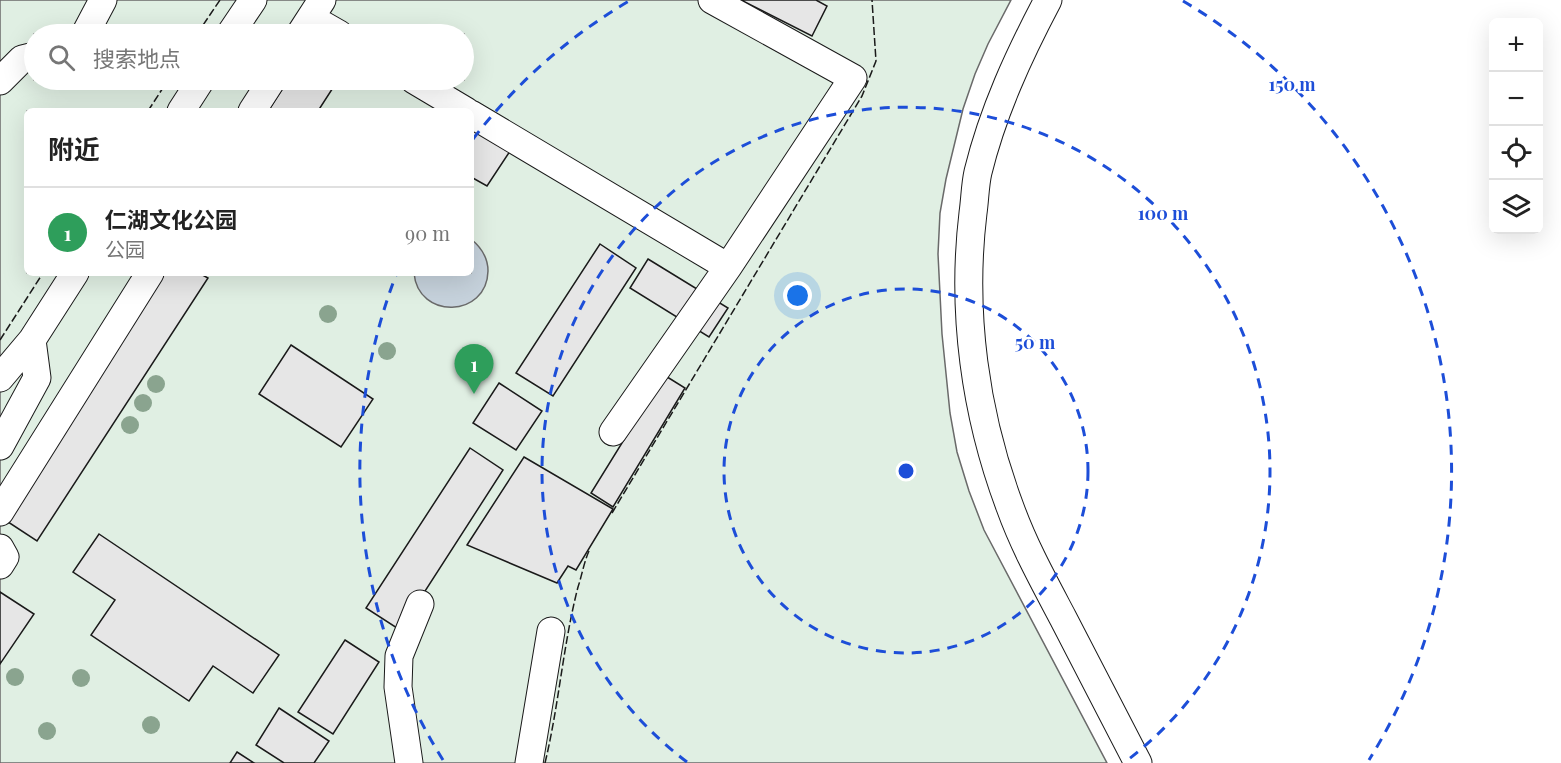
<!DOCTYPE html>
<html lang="zh">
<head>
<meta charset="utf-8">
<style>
  body { margin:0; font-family:"Playfair Display","Noto Sans SC",serif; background:#f6f6f6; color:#222 }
  .controls { position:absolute; right:18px; top:18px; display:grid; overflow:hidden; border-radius:9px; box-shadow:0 6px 24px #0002 }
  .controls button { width:54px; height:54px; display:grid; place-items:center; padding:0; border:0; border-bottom:2px solid #e0e0e0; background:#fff; color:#222; font:30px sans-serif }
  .you { position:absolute; left:798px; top:296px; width:21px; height:21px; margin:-15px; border:4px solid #fff; border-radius:50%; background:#1a73e8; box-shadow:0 0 0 9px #1a73e833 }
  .badge { display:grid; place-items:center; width:39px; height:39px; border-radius:50%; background:#c62828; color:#fff; font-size:20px; font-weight:700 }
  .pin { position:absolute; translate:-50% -50px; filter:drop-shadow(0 2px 3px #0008) }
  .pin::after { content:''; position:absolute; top:32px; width:21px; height:18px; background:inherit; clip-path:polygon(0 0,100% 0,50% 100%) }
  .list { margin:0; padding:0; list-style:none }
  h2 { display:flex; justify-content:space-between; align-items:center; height:78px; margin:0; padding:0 24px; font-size:26px }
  h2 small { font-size:20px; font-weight:400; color:#767676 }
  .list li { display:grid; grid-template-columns:39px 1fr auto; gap:18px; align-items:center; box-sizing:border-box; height:90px; padding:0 24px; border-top:2px solid #e0e0e0 }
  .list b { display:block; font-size:22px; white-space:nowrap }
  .list p { margin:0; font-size:20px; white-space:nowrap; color:#767676 }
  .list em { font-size:20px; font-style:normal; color:#767676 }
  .icon { flex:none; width:33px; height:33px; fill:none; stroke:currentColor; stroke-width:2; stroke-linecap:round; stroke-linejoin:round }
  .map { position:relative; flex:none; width:1561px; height:763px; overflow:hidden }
  .search { position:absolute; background:#fff; box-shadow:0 6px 24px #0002; left:24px; top:24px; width:450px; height:66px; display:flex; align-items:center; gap:15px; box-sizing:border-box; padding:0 21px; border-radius:33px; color:#767676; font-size:22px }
  .panel { position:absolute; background:#fff; box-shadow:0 6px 24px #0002; left:24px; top:108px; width:450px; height:168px; border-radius:9px }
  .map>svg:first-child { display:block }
  .green { fill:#e0efe3; stroke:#6a6a6a; stroke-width:1.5; fill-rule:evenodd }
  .water { fill:#c6d2dc; stroke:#6a6a6a; stroke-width:1.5 }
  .building { fill:#e6e6e6; stroke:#1a1a1a; stroke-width:1.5 }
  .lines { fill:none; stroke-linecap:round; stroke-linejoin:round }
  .minor-casing { stroke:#1a1a1a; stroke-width:29 }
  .minor { stroke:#fff; stroke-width:27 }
  .fence { stroke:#1a1a1a; stroke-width:1.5; stroke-dasharray:8 3; stroke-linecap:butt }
  .tree { fill:#8aa48f }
  .ring { fill:none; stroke:#1d4ed8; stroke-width:3; stroke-dasharray:10 8 }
  .centre { fill:#1d4ed8; stroke:#fff; stroke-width:3 }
  .ring-label { font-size:18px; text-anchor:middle; font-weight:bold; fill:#1d4ed8; stroke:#fff; stroke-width:4.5; stroke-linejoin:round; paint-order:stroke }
</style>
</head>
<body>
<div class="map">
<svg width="1561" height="763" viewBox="0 0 1561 763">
  <rect width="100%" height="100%" fill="#fff"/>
  <!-- green -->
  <path class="green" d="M0,0H1011L988,44L975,74L963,109L946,179L940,213L938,254L942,334L950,413L957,452L969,491L984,530L1107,763H0ZM34,34H464V80H34ZM27,111H471V273H27Z"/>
  <!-- water -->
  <path class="water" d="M471,239C482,248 488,258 488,271C487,318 418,320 414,273H471Z"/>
  <!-- building -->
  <path class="building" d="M741,0H816L827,6L812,36Z
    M288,80H338L318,111H268Z
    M471,122L512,148L487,186L471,177Z
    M600,244L636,268L553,396L516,373Z
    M648,259L728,308L709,337L630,288Z
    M165,273H199L208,278L37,541L5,520Z
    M291,345L373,399L341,447L259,394Z
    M664,375L685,388L613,507L591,493Z
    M499,383L542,411L516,450L473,423Z
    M470,448L503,470L400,630L366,608Z
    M524,457L613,509L576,570L568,566L557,583L467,545Z
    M99,534L279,655L253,693L213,666L189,701L91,635L115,600L73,572Z
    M0,592L34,614L0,664Z
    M345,640L379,662L333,734L298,712Z
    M279,708L329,741L314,763H284L256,745Z
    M237,752L254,763H230Z"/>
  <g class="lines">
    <!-- minor casing -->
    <g class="minor-casing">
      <path id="minor" d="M1048,0C1019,55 993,111 978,172C975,185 975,199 973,213C961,312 975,414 1010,507C1024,546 1044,582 1063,618C1088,666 1113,715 1138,763
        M311,18L339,34
        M85,34L103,0
        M230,34L253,0
        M300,34L322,0
        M414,80L466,111
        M0,81L22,59L34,56
        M181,111L201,80
        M252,111L272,80
        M471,114L728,267
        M0,378L32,340L75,273
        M613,432L728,267L853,78L712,0
        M0,446L37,378L32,340
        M0,512L150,273
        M0,548L5,557L0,565
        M409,763L398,687L399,656L420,604
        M529,763L551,631"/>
    </g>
    <!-- minor -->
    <use href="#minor" class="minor"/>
    <!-- fence -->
    <path class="fence" d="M197,34L220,0
      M148,111L168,80
      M0,340L43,273
      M612,513L862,96L876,61L872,0
      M545,763C559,705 563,645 578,587C582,575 584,562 589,551"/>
  </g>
  <!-- trees -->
  <g class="tree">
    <circle cx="328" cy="314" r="9"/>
    <circle cx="387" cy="351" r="9"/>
    <circle cx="156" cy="384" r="9"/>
    <circle cx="143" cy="403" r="9"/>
    <circle cx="130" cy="425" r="9"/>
    <circle cx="15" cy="677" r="9"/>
    <circle cx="81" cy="678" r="9"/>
    <circle cx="151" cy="725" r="9"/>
    <circle cx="47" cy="731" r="9"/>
  </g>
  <!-- distance rings -->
  <g class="ring">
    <circle cx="906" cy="471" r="182"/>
    <path d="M687 762A364 364 0 1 1 1125 762"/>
    <path d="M443 760A546 546 0 0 1 396 275M473 139A546 546 0 0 1 629 1M1183 1A546 546 0 0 1 1369 760"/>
  </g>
  <circle cx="906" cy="471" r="9" class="centre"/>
  <g class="ring-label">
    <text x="1292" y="91">150 m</text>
    <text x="1163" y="220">100 m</text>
    <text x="1035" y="349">50 m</text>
  </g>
</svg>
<div class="controls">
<button>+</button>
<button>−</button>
<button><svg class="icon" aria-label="locate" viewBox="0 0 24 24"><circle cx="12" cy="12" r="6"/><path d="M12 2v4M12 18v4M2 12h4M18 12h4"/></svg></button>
<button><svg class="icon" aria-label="layers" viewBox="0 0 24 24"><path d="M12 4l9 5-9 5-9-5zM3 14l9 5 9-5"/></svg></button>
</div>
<div class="you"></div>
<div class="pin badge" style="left:474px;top:394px;background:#2e9e5b">1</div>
<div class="search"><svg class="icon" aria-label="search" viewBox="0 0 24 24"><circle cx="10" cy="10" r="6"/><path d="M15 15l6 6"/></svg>搜索地点</div>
<section class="panel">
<h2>附近<small></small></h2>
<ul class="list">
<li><span class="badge" style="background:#2e9e5b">1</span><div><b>仁湖文化公园</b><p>公园</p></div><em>90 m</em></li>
</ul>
</section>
</div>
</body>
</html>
